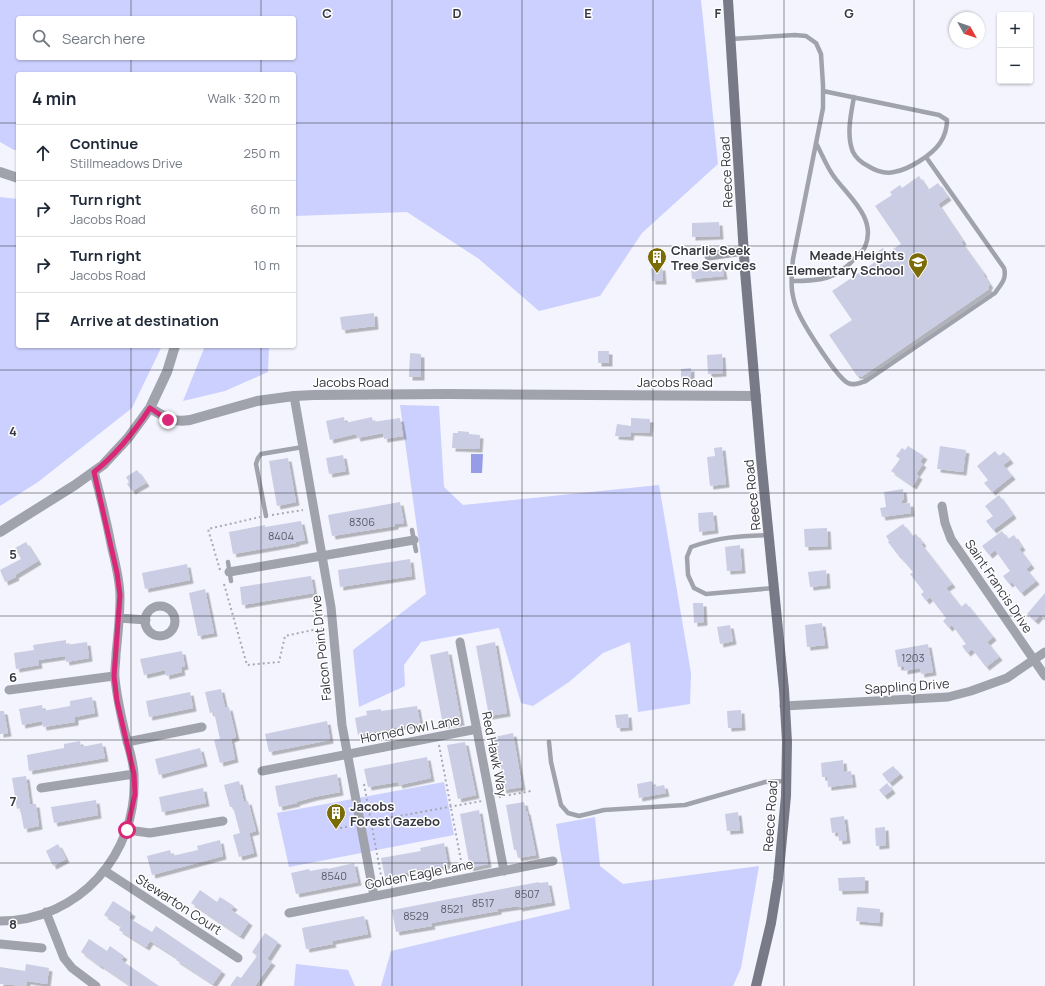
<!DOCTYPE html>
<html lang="en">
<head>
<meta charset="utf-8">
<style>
  body { margin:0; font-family:Manrope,sans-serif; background:#f6f6f7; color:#1f2937 }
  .controls { position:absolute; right:12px; top:12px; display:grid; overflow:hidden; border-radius:4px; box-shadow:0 1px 3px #0004 }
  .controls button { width:36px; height:36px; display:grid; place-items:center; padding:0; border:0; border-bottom:1px solid #e0e1e3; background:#fff; color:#1f2937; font:20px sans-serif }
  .compass { position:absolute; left:949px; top:12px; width:36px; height:36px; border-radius:50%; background:#fff; box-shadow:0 1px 3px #0004; rotate:130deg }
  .stop { position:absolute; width:12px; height:12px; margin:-9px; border:3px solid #db2777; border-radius:50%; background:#fff }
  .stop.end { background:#db2777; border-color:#fff; box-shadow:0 1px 4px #0008 }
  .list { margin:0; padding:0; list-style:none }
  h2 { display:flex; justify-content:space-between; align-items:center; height:52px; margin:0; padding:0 16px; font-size:17px }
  h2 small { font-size:13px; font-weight:400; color:#747a83 }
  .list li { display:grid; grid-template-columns:26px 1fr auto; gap:12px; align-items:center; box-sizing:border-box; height:56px; padding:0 16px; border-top:1px solid #e0e1e3 }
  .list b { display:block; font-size:15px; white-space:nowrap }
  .list p { margin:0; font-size:13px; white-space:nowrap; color:#747a83 }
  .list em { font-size:13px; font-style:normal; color:#747a83 }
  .icon { flex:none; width:22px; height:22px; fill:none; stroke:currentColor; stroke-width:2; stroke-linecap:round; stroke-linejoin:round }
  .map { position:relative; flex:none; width:1045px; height:986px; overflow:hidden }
  .search { position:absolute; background:#fff; box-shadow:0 1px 3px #0004; left:16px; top:16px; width:280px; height:44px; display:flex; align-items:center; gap:10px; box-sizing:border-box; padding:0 14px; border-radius:4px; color:#747a83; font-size:15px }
  .panel { position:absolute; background:#fff; box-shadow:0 1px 3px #0004; left:16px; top:72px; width:280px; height:276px; border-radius:4px }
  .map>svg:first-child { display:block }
  .green { fill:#cbd0fe; fill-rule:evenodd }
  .water { fill:#969ce8 }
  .building { fill:#cacde4; filter:url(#shadow) }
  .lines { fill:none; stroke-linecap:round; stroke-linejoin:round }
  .path { stroke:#a8a9b2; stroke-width:2; stroke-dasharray:2 3; stroke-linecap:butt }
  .service { stroke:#a0a2ac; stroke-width:4.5 }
  .minor { stroke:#a0a2ac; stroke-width:9 }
  .tertiary { stroke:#a0a2ac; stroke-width:10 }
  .secondary { stroke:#787a88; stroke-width:10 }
  .route { stroke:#db2777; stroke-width:5 }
  .grid { fill:none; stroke:#363740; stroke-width:1; stroke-opacity:0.55 }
  .labels { text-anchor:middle; stroke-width:3; stroke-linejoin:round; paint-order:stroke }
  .number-label { font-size:11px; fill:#5b5c69 }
  .street-label { font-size:13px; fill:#363740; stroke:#fff }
  .poi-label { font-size:13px; font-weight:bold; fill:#363740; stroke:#fff; text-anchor:start }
  .grid-label { font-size:13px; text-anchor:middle; font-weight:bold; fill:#363740; stroke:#fff; stroke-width:3; stroke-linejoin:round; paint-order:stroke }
</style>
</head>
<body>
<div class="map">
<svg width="1045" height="986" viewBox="0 0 1045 986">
  <defs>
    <filter id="shadow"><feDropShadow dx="3.5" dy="3.5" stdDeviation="0" flood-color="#0004"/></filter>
  </defs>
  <rect width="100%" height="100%" fill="#f3f4fd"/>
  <!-- green -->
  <path class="green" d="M0,0H701L718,164L642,233L600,296L539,311L479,259L407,212L294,216V74H18V150H14L0,142ZM18,18H294V58H18Z
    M0,197L18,199V346H162L132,408L38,482L0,506Z
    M205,346H269L268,372L225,391L183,401Z
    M400,405L439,406L444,487L463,505L659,485L691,673L690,704L638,712L630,642L603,653L569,682L533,706L521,703L499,628L421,642L404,665L405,686L359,707L353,650L426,594Z
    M444,782L454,835L289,867L277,813Z
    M595,817L600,866L623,884L759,866L741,968L733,986H381L391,951L570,909L556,824Z
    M296,964L348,970L355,986H294Z"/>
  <!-- water -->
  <path class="water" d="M471,454H483L482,473H471Z"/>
  <!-- building -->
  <path class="building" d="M919,176L928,190L938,183L948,197L938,204L963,241L961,242L984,274H983L990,285L988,286L989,289L861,377L859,375L857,376L829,335L852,320L832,291L878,260L874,254L883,248L887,253L901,244L875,206L892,195L890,192L900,185L902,188Z
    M719,222L720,236L692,237V223Z
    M722,265L724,276L692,279L691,268Z
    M662,267L663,281H652L651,268Z
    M374,313L375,326L342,330L340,317Z
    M598,351H609V363H598Z
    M410,353L421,354V377H409Z
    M722,354L723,373L708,374L707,355Z
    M691,368V381H681V369Z
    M344,417L345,423L372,417L373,422L400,418L403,436L384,439L383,433L357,438L356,434L330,440L326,421Z
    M631,418L650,419L649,433L631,432L630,437L615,436L617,424L631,426Z
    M458,431L469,432V434L480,435L479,449L452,448L453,433H458Z
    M908,446L924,456L920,462L923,464L916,474L919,476L913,486L891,471L900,459L896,456L902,448L905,450Z
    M940,446L966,450L963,472L937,469Z
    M722,447L726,484L710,486L707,457L715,456L714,448Z
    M995,451L999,456L1004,452L1010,460L1003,465L1012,476L992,492L984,483L988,480L977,466Z
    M343,455L346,471L329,474L326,458Z
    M288,458L296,502L277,506L269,461Z
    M137,470L146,483L132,491L127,484L129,482L126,477Z
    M903,489L904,498L900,504L910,503L911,513L882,517L880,508L886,507L884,492Z
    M999,495L1013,515L993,530L986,521L993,516L985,506Z
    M400,502L404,523L395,524V526L332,536L328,515Z
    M713,512L715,530L699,532L698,513Z
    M301,521L305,540L296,542V543L233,554L229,532L265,525V527Z
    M903,524L912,536L916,534L923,543L921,544L952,584L946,588L961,607L966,603L993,637L987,642L999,657L986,667L972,649L967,653L962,646L966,644L952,625L949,628L943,621L946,618L930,597L926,601L921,594L924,592L910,574L913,572L902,559H901L888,542L889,541L886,536Z
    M827,528L828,546L805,547L804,529Z
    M1002,531L1008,539L1014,535L1022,547L1019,549L1031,565L1026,569L1036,581L1021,593L1012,582L1009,584L1003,576L1010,571L995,550L989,555L982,546Z
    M26,542L38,561L15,575L16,577L5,582L0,570L21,559L15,548Z
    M740,545L742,570L727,571L725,547Z
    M410,559L412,576L340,587L338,570Z
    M187,564L190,580L145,589L142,573Z
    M826,570L827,585L810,587L808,572Z
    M311,576L314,593L242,605L240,587Z
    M205,589L214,633L198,636L189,593Z
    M1045,593V620L1040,615L1035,621L1027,614Z
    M693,603H703L704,622L694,623Z
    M822,623L825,645L807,647L805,625Z
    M730,625L733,641L720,644L717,627Z
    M66,640V645L87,642L89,658L66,662L65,656L38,660L39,665L16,669L14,653L34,650L33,645Z
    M495,642L507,713L489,716L476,646Z
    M928,644L933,672L921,674L920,668L904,671V666L898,667L895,650Z
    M182,651L185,666L181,667L182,672L166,676L165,670L144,675L140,659Z
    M448,651L461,722L443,725L430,655Z
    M221,689L225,708L229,707L236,737L231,739L235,759L220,763L214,740L220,739L214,712L210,713L205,692Z
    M190,692L193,708L149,717L146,701Z
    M92,697L95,713L75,717V722L43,727L42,721L22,725L19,709L42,705L43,711L70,706V701Z
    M417,706L420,723L358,735L355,718L367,715L366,711L381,709V711Z
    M741,710L742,727L728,728L727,711Z
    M0,711H4L8,733L0,734Z
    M628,714L629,727L617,728L615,715Z
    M327,721L330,740L269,752L265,734Z
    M513,733L522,787L503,790L494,737Z
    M80,741L81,747L102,743L105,758L29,771L27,755L64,748V744Z
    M465,742L476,795L458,799L447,745Z
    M200,748L204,763L159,775L155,759Z
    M427,757L431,778L399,785L398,782L368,787L364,769Z
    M843,760L844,772L851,771L853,784L828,787L827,777H822L821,763Z
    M893,766L900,774L889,783L882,774Z
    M337,774L340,792L314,797L296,802L297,803L279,807L275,786Z
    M26,776L30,804H36L39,826L24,829L20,808L17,809L12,778Z
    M239,781L244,802L248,801L256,831L249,833L254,853L239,857L233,835L240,833L233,807H230L224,785Z
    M652,781L654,787L664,785L666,793L639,798L637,784Z
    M887,783L892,790L884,796L879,790Z
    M203,788L206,803L162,812L159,797Z
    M96,800L98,815L54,823L51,807Z
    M524,802L526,811H527L536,855L518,858L516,850H514L506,805Z
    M479,810L488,864L470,868L460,814Z
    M738,812L740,830L727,831L725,814Z
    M844,816L847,840L839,841L838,832L832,833L830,818Z
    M885,827L886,845L876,846L875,828Z
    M220,840L223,856L152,875L147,856L170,850L172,856L198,850L197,846Z
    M444,843L448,865L385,877L381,858L421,851L420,848Z
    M58,844L66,859L53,866L46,851Z
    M354,863L358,882L296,894L291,873L309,869L310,871L327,868L328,869Z
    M865,877V890L839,891L838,878Z
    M539,882V883L548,882L552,902L519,908V906L498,909V911L431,923L432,926L396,932L392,910Z
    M200,890L217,902L220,897L234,906L231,910L249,922L240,936L191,903Z
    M113,901L132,913L129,918L152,932L156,926L222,971L213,984L176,960L177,958L150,941L146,947L119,930L121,926L104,915Z
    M857,907L880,909L879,923L856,921Z
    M364,916L368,934L332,941L333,944L306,949L302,928Z
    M265,933L278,942L267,959L272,962L255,986H230L237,976L241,978L257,956L252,952Z
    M89,939L107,951L110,946L124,956L121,960L159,986H131L100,965V966L81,952Z
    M26,964L49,968L47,984L27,981L26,986L0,984V967L25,971Z"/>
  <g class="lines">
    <!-- path -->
    <path class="path" d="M272,515L303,510
      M220,570L208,529L260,517
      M224,584L247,665L279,662L285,636L322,628
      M439,745L463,871
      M364,784L383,886
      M499,797L531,791
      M371,821L482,801
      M340,828L351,826"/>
    <!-- service -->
    <path class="service" d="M731,39L795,35L806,36L816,43L821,54L823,85V108L793,259C792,271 790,284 793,296C794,302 797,310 800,316C806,328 837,378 848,383C853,386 860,383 866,381L995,293C1001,284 1007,279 1004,268L926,157
      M823,91L939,115L947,120C947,128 944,137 940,143C932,155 908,170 894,172C885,174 876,171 868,166C862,163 856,158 853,152C846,136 851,113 854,97
      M792,281C818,281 837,280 855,258C858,255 863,251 865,247C877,219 850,198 835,178C827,168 822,154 816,143
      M266,516L256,464L258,458L261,454L303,447
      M412,530L416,551
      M768,535C739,536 719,537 691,547L687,557L688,575L694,588L706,594L774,588
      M228,562L231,581
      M549,742L551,762L561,805L568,813L579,816L604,810L685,805L765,782L786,781"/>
    <!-- minor -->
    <path class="minor" d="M709,256L744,251
      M294,396L331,607L342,725L374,896
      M942,506L945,523L951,539L1045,676
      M229,572L414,540
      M145 621a15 15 0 1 1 30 0a15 15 0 1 1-30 0Z
      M119,618L146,620
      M460,642L504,871
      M9,690L114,676
      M784,706L948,697L971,691L1007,678L1045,652
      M127,742L202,727
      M262,771L477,729
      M41,788L134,774
      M127,830L150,833L223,821
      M105,871L238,958
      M46,912L64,958L72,968L96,986
      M289,913L553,861
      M0,921C79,921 138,854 134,776C134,764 130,752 127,741C122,720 117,700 115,678C114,671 116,662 116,654C118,635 120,616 120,597C120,581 116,565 112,549C107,523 101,498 94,472
      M0,944L42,948"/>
    <!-- tertiary -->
    <path class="tertiary" d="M0,172L18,178
      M150,408L167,372L175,346
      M0,532L75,485L103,465L128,438L150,408C165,417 172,423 190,420L257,401L294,396L314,395L448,394L756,396"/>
    <!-- secondary -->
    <path class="secondary" d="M728,0L745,271L761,458L784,690L787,742L786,796L778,880L771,923L756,986"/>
  </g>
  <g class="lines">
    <!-- route -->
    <path class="route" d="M127,830L135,794L134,774L117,701L114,676L120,595L117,573L94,472C117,454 134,432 150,408L168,420"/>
  </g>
  <!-- grid -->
  <path class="grid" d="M131,0V18M261,0V18M392,0V986M522,0V986M653,0V986M784,0V986M914,0V986M131,58V74M261,58V74M0,123H18M294,123H1045M0,246H18M294,246H1045M131,346V986M261,346V986M0,370H1045M0,493H1045M0,616H1045M0,740H1045M0,863H1045"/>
  <!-- icons -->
  <defs>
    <g id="building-pin" transform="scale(1)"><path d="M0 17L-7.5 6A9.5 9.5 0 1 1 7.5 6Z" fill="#7a6b05" stroke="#fff"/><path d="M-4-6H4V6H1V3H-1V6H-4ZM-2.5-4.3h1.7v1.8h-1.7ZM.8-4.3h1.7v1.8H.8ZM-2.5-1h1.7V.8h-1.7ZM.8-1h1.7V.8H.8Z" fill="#fff"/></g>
    <g id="school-pin" transform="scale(1)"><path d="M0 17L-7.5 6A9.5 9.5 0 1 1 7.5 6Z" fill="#7a6b05" stroke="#fff"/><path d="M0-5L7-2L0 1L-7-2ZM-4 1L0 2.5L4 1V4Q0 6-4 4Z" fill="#fff"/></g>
  </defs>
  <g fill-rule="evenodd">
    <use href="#building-pin" x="657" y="257"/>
    <use href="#school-pin" x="918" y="262"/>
    <use href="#building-pin" x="336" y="813"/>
  </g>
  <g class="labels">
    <!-- number labels -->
    <g class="number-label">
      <text x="362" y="526">8306</text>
      <text x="281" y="540">8404</text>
      <text x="913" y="662">1203</text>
      <text x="334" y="880">8540</text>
      <text x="527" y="898">8507</text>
      <text x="483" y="907">8517</text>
      <text x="452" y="913">8521</text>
      <text x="416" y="920">8529</text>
    </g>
    <!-- street labels -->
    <g class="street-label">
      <text transform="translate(726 172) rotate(-93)" y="5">Reece Road</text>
      <text x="351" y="387">Jacobs Road</text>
      <text x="675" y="387">Jacobs Road</text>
      <text transform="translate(752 495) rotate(-96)" y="5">Reece Road</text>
      <text transform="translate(999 586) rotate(56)" y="5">Saint Francis Drive</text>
      <text transform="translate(321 648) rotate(-96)" y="5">Falcon Point Drive</text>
      <text transform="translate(907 686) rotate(-4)" y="5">Sappling Drive</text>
      <text transform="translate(410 729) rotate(-11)" y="5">Horned Owl Lane</text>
      <text transform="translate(495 754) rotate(79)" y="5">Red Hawk Way</text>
      <text transform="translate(770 816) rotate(-86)" y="5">Reece Road</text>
      <text transform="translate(419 874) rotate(-11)" y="5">Golden Eagle Lane</text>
      <text transform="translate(179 904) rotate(33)" y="5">Stewarton Court</text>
    </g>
    <!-- poi labels -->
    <g class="poi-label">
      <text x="671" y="255">Charlie Seek<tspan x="671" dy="15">Tree Services</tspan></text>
      <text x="904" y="260" text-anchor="end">Meade Heights<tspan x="904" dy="15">Elementary School</tspan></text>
      <text x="350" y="811">Jacobs<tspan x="350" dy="15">Forest Gazebo</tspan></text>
    </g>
  </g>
  <g class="grid-label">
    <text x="327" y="18">C</text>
    <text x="457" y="18">D</text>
    <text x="588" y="18">E</text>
    <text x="718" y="18">F</text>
    <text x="849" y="18">G</text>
    <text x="13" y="436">4</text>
    <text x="13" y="559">5</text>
    <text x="13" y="682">6</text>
    <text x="13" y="806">7</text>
    <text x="13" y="929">8</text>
  </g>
</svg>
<div class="controls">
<button>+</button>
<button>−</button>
</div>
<svg class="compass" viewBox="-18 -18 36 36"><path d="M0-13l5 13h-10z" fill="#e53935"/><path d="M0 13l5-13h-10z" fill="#747a83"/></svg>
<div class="stop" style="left:127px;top:830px"></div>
<div class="stop end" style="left:168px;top:420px"></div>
<div class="search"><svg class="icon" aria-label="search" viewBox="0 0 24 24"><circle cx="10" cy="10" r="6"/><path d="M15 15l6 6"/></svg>Search here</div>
<section class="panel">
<h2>4 min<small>Walk · 320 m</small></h2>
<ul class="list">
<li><svg class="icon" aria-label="ahead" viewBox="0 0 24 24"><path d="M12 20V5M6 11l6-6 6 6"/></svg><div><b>Continue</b><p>Stillmeadows Drive</p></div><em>250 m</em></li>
<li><svg class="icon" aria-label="right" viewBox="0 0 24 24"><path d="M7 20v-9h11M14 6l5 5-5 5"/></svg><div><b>Turn right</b><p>Jacobs Road</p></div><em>60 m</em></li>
<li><svg class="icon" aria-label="right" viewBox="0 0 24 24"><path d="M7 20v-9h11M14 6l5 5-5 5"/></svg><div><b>Turn right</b><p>Jacobs Road</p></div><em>10 m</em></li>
<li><svg class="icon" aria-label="arrive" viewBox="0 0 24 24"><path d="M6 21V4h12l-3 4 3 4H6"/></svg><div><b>Arrive at destination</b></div></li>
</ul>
</section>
</div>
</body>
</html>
